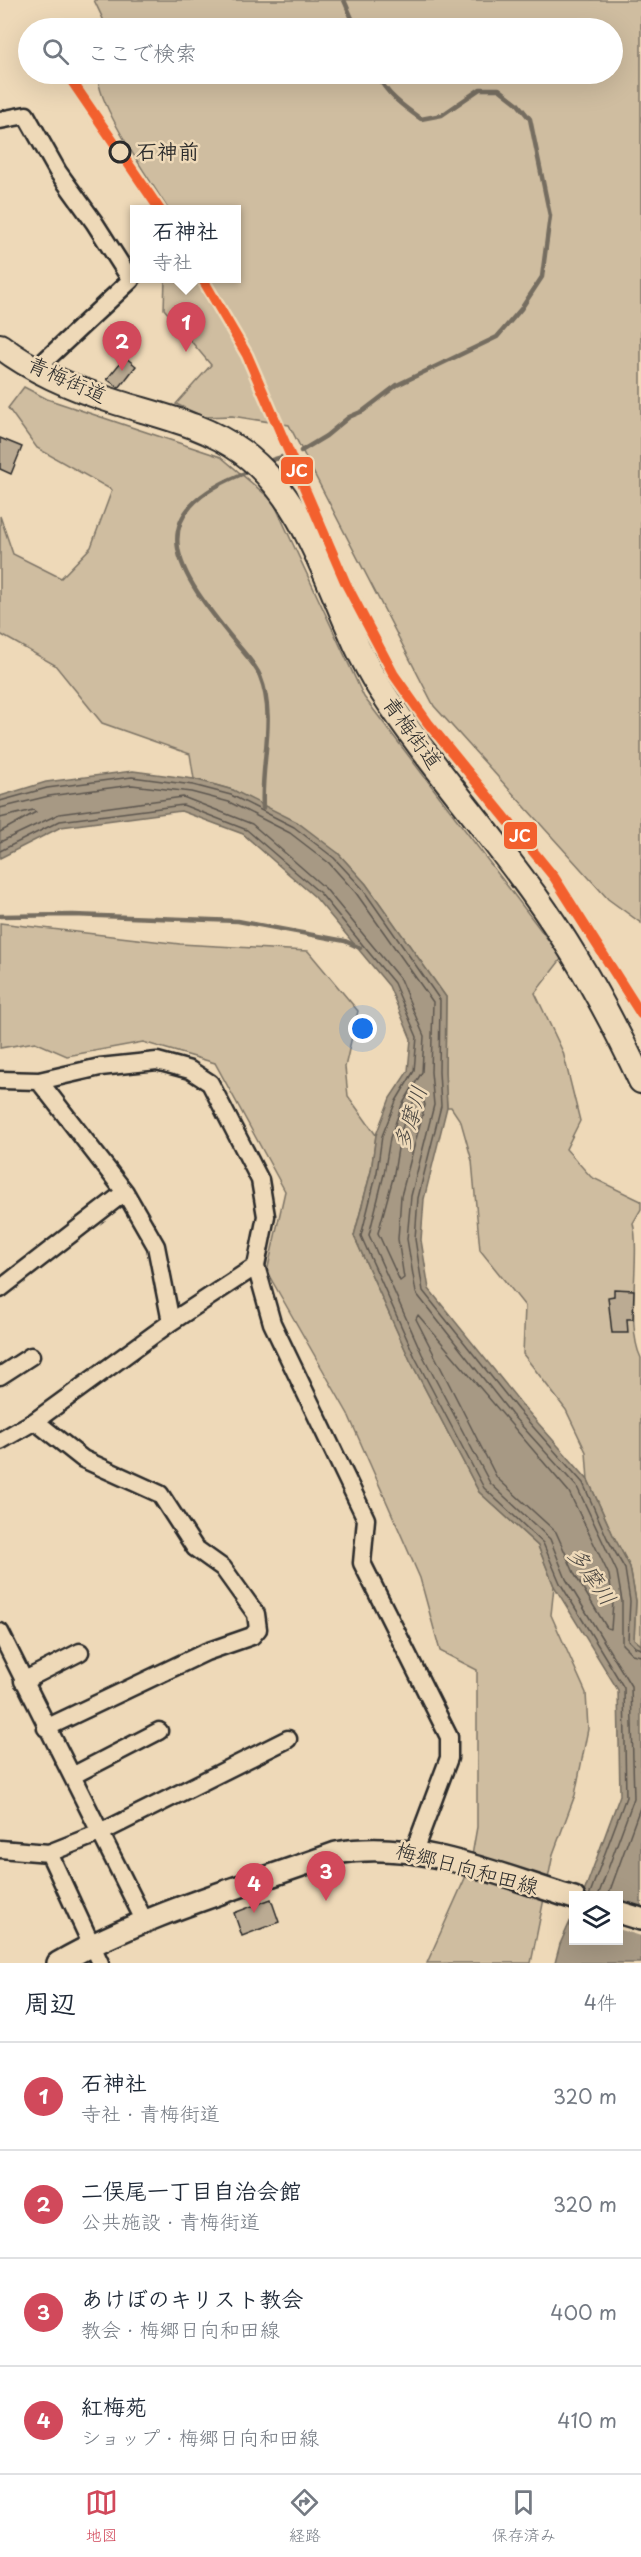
<!DOCTYPE html>
<html lang="ja">
<head>
<meta charset="utf-8">
<style>
  body { margin:0; font-family:"Playpen Sans","Klee One",sans-serif; background:#f2f2f3; color:#1f2937 }
  .controls { position:absolute; right:18px; bottom:18px; display:grid; overflow:hidden; border-radius:0px; box-shadow:0 6px 24px #0002 }
  .controls button { width:54px; height:54px; display:grid; place-items:center; padding:0; border:0; border-bottom:2px solid #e0e1e3; background:#fff; color:#1f2937; font:30px sans-serif }
  .you { position:absolute; left:363px; top:1029px; width:21px; height:21px; margin:-15px; border:4px solid #fff; border-radius:50%; background:#1a73e8; box-shadow:0 0 0 9px #1a73e833 }
  .badge { display:grid; place-items:center; width:39px; height:39px; border-radius:50%; background:#d1495b; color:#fff; font-size:20px; font-weight:700 }
  .pin { position:absolute; translate:-50% -50px; filter:drop-shadow(0 2px 3px #0008) }
  .pin::after { content:''; position:absolute; top:32px; width:21px; height:18px; background:inherit; clip-path:polygon(0 0,100% 0,50% 100%) }
  .popup { position:absolute; left:130px; top:205px; width:111px; height:78px; box-sizing:border-box; display:grid; place-content:center; border-radius:0px; background:#fff; filter:drop-shadow(0 2px 4px #0005); font-size:20px; white-space:nowrap; color:#747a83 }
  .popup b { font-size:22px; color:#1f2937 }
  .popup::after { content:''; position:absolute; left:50%; top:100%; margin-left:-12px; border:12px solid transparent; border-top-color:#fff }
  .list { margin:0; padding:0; list-style:none }
  h2 { display:flex; justify-content:space-between; align-items:center; height:78px; margin:0; padding:0 24px; font-size:26px }
  h2 small { font-size:20px; font-weight:400; color:#747a83 }
  .list li { display:grid; grid-template-columns:39px 1fr auto; gap:18px; align-items:center; box-sizing:border-box; height:108px; padding:0 24px; border-top:2px solid #e0e1e3 }
  .list b { display:block; font-size:22px; white-space:nowrap }
  .list p { margin:0; font-size:20px; white-space:nowrap; color:#747a83 }
  .list em { font-size:20px; font-style:normal; color:#747a83 }
  .icon { flex:none; width:33px; height:33px; fill:none; stroke:currentColor; stroke-width:2; stroke-linecap:round; stroke-linejoin:round }
  .map { position:relative; flex:none; width:641px; height:1963px; overflow:hidden }
  .search { position:absolute; background:#fff; box-shadow:0 6px 24px #0002; left:18px; right:18px; top:18px; height:66px; display:flex; align-items:center; gap:15px; box-sizing:border-box; padding:0 21px; border-radius:33px; color:#747a83; font-size:22px }
  .sheet { height:510px; background:#fff }
  nav { display:flex; justify-content:space-around; align-items:center; box-sizing:border-box; height:84px; border-top:2px solid #e0e1e3; background:#fff; font-size:16px; color:#747a83 }
  nav a { display:grid; justify-items:center; gap:3px }
  nav .on { color:#d1495b }
  .map>svg:first-child { display:block }
  .green { fill:#cfbda0; stroke:#7d7466; stroke-width:1.5 }
  .water { fill:#a79984; stroke:#756d60; stroke-width:1.5 }
  .pier { fill:#eed9b8 }
  .lines { fill:none; stroke-linecap:round; stroke-linejoin:round }
  .shore { stroke:#5d574f; stroke-width:1.5 }
  .stream { stroke:#756d60; stroke-width:4.5 }
  .building { fill:#bbab93; stroke:#2b2b2b; stroke-width:1.5 }
  .minor-casing { stroke:#2b2b2b; stroke-width:21 }
  .major-casing { stroke:#2b2b2b; stroke-width:26 }
  .highway-casing { stroke:#2b2b2b; stroke-width:28 }
  .minor { stroke:#eed9b8; stroke-width:16 }
  .major { stroke:#eed9b8; stroke-width:21 }
  .highway { stroke:#eed9b8; stroke-width:24 }
  .rail-1-casing { stroke:#eed9b8; stroke-width:15 }
  .rail-1 { stroke:#f3612e; stroke-width:10 }
  .stop-dot { fill:#eed9b8; stroke:#2b2b2b; stroke-width:3 }
  .labels { text-anchor:middle; stroke-width:5; stroke-linejoin:round; paint-order:stroke }
  .stop-label { font-size:21px; font-weight:bold; fill:#2b2b2b; stroke:#eed9b8; text-anchor:start }
  .street-label { font-size:21px; fill:#2b2b2b; stroke:#eed9b8 }
  .water-label { font-size:22px; font-style:italic; fill:#4a4641; stroke:#eed9b8 }
  .line-badge { stroke:#eed9b8; stroke-width:2 }
  .badge-label { font-size:16px; text-anchor:middle; font-weight:bold; fill:#fff }
</style>
</head>
<body>
<div class="map">
<svg width="641" height="1963" viewBox="0 0 641 1963">
  <rect width="100%" height="100%" fill="#eed9b8"/>
  <filter id="ink" filterUnits="userSpaceOnUse"><feTurbulence type="fractalNoise" baseFrequency=".0167" numOctaves="2"/><feDisplacementMap in="SourceGraphic" scale="12" xChannelSelector="R" yChannelSelector="G"/><feConvolveMatrix kernelMatrix="1 2 1 2 8 2 1 2 1" color-interpolation-filters="sRGB"/></filter>
  <g filter="url(#ink)">
    <!-- green -->
    <path class="green" d="M94,0H641V923L608,899L434,706L289,425L232,416L204,417L176,404L211,365L164,309L165,279L237,278V210L168,209C151,181 96,104 98,74H612V28H102L103,19Z
      M24,387L47,399L221,457L273,501L364,697L562,958L535,993L563,1052L580,1121L566,1149L591,1177L641,1201V1209L633,1223C641,1256 625,1326 641,1358V1645L634,1639L636,1601L630,1567L613,1535L588,1480L586,1452L566,1410L523,1354L525,1306L480,1250L472,1161L461,1122L451,1107H447L445,1072L446,997L366,884L338,853L233,790L194,779L190,754L102,723L55,665L0,634V516L13,554L61,578L91,547L112,490L37,448L8,408Z
      M0,923L180,944L308,951L358,1011L345,1067L348,1096L376,1135L371,1171L354,1236L410,1360L479,1492L538,1546L554,1586L551,1615L586,1693L588,1729L575,1795L553,1854L531,1963H427L470,1867L477,1827V1670L440,1651L420,1578L348,1414L267,1272L285,1191L215,1063L143,1042L67,1056L35,1042L0,1048Z"/>
    <!-- water -->
    <path class="water" d="M133,771L194,779L233,790L297,822L338,853L366,884L446,997L445,1072L447,1107L424,1199L421,1240L429,1289L523,1406L588,1480L613,1535L630,1567L636,1601L634,1639L641,1645V1963H555L560,1944L573,1915L574,1940H618V1896L583,1895L620,1795L618,1690L554,1586L538,1546L479,1492L410,1360L354,1236L371,1171L376,1135L390,1098L408,1071L411,1039L389,986L315,897L243,834L181,811L61,827L0,858V796L46,782Z"/>
    <!-- pier -->
    <path class="pier" d="M619,1899L641,1906V1936L618,1929Z"/>
    <g class="lines">
      <!-- shore -->
      <path class="shore" d="M0,801L47,788L132,777L193,785L231,795L294,827L334,858L362,888L440,1000L439,1072L441,1106L418,1198L415,1239L423,1291L518,1410L583,1483L607,1538L625,1569L630,1601L628,1640L635,1647L641,1649
        M0,808L49,796L132,785L191,792L229,802L290,833L329,863L356,893L433,1002L431,1072L434,1105L411,1196L407,1239L416,1293L512,1415L577,1487L617,1572L622,1601V1644L632,1654L641,1656
        M0,818L33,810L36,812L0,832
        M0,842L59,814L183,797L252,824L325,888L400,979L424,1036L422,1072L402,1105L390,1138L384,1174L369,1235L422,1354L490,1483L550,1539L566,1579L631,1686L634,1798L598,1896
        M0,851L60,821L183,805L247,830L320,893L394,983L417,1037L414,1071L396,1101L382,1136L377,1172L361,1236L415,1357L484,1488L543,1543L560,1583L624,1688L626,1797L589,1896
        M422,1095L425,1105L401,1196L398,1239L404,1278L400,1281L378,1233C383,1215 388,1196 393,1178C398,1156 400,1106 422,1095Z
        M418,1315L569,1492L609,1575L613,1602L611,1629L607,1628L575,1575L556,1532L497,1478L416,1319Z
        M608,1896L641,1805"/>
      <!-- stream -->
      <path class="stream" d="M344,0L356,28
        M301,451L326,436L349,417L363,411L397,385L497,337L521,309L542,277L550,216L530,119L517,103L499,89H480L442,115L421,119C404,107 385,93 377,74
        M272,460L282,457
        M250,471C134,514 178,572 236,643C244,653 255,664 260,676C277,718 260,764 263,808
        M0,916L73,915L238,921L345,941L360,948"/>
    </g>
    <!-- building -->
    <path class="building" d="M125,357L136,366L119,388L107,379Z
      M0,438L22,447L11,474L0,469Z
      M614,1289L634,1290L633,1319H627L628,1333H612L608,1297L614,1296Z
      M271,1899L279,1922L242,1936L234,1913Z"/>
    <g class="lines">
      <!-- minor casing -->
      <g class="minor-casing">
        <path id="minor" d="M0,120L26,115L58,172L94,222L131,280L36,369
          M0,1080L39,1081L100,1067L157,1061L190,1070L210,1083L260,1180L266,1216L256,1266L272,1323L366,1519L362,1563L449,1737V1758L414,1851
          M39,1081L125,1192L156,1246L171,1322
          M0,1289L125,1192
          M0,1376L31,1356
          M35,1421L83,1459L160,1494L195,1548L223,1568L256,1614L258,1629L252,1636L206,1652L46,1728
          M0,1441L35,1421L171,1322L256,1266
          M0,1632L145,1922
          M23,1681L80,1652
          M72,1776L159,1731
          M0,1849L49,1853L102,1832L288,1739
          M49,1853L100,1963"/>
      </g>
      <!-- major casing -->
      <g class="major-casing">
        <path id="major" d="M618,1912L641,1919
          M58,1963C144,1914 243,1887 336,1853C418,1839 496,1874 574,1898"/>
      </g>
      <!-- highway casing -->
      <g class="highway-casing">
        <path id="highway" d="M0,346C35,373 77,390 119,403C161,416 205,425 242,452C317,508 331,611 379,687C426,760 484,825 535,896C576,953 611,1017 641,1081"/>
      </g>
      <!-- minor -->
      <use href="#minor" class="minor"/>
      <!-- major -->
      <use href="#major" class="major"/>
      <!-- highway -->
      <use href="#highway" class="highway"/>
      <!-- rail-1 casing -->
      <g class="rail-1-casing">
        <path id="rail-1" d="M67,74L160,210
          M202,278L247,355L346,584L394,675L428,723L554,877L641,1014"/>
      </g>
      <!-- rail-1 -->
      <use href="#rail-1" class="rail-1"/>
    </g>
  </g>
  <!-- markers -->
  <circle class="stop-dot" cx="120" cy="152" r="10"/>
  <g class="labels">
    <!-- stop labels -->
    <g class="stop-label">
      <text x="136" y="159">石神前</text>
    </g>
    <!-- street labels -->
    <g class="street-label">
      <text transform="translate(67 380) rotate(24)" y="7">青梅街道</text>
      <text transform="translate(412 733) rotate(54)" y="7">青梅街道</text>
      <text transform="translate(467 1869) rotate(15)" y="7">梅郷日向和田線</text>
    </g>
    <!-- water labels -->
    <g class="water-label">
      <text transform="translate(410 1118) rotate(-73)" y="8">多摩川</text>
      <text transform="translate(592 1576) rotate(55)" y="8">多摩川</text>
    </g>
  </g>
  <g class="line-badge">
    <rect x="280" y="456" width="34" height="29" rx="6" fill="#f3612e"/>
    <rect x="503" y="821" width="35" height="29" rx="6" fill="#f3612e"/>
  </g>
  <g class="badge-label">
    <text x="297" y="477">JC</text>
    <text x="520" y="842">JC</text>
  </g>
</svg>
<div class="controls">
<button><svg class="icon" aria-label="layers" viewBox="0 0 24 24"><path d="M12 4l9 5-9 5-9-5zM3 14l9 5 9-5"/></svg></button>
</div>
<div class="you"></div>
<div class="pin badge" style="left:186px;top:352px">1</div>
<div class="popup"><b>石神社</b>寺社</div>
<div class="pin badge" style="left:122px;top:371px">2</div>
<div class="pin badge" style="left:326px;top:1901px">3</div>
<div class="pin badge" style="left:254px;top:1913px">4</div>
<div class="search"><svg class="icon" aria-label="search" viewBox="0 0 24 24"><circle cx="10" cy="10" r="6"/><path d="M15 15l6 6"/></svg>ここで検索</div>
</div>
<section class="sheet">
<h2>周辺<small>4件</small></h2>
<ul class="list">
<li><span class="badge">1</span><div><b>石神社</b><p>寺社 · 青梅街道</p></div><em>320 m</em></li>
<li><span class="badge">2</span><div><b>二俣尾一丁目自治会館</b><p>公共施設 · 青梅街道</p></div><em>320 m</em></li>
<li><span class="badge">3</span><div><b>あけぼのキリスト教会</b><p>教会 · 梅郷日向和田線</p></div><em>400 m</em></li>
<li><span class="badge">4</span><div><b>紅梅苑</b><p>ショップ · 梅郷日向和田線</p></div><em>410 m</em></li>
</ul>
</section>
<nav>
<a class="on"><svg class="icon" aria-label="map" viewBox="0 0 24 24"><path d="M3 6l6-2 6 2 6-2v14l-6 2-6-2-6 2zM9 4v14M15 6v14"/></svg>地図</a>
<a><svg class="icon" aria-label="directions" viewBox="0 0 24 24"><path d="M12 3l9 9-9 9-9-9zM9 14v-3h6M13 9l2 2-2 2"/></svg>経路</a>
<a><svg class="icon" aria-label="saved" viewBox="0 0 24 24"><path d="M7 4h10v16l-5-4-5 4z"/></svg>保存済み</a>
</nav>
</body>
</html>
